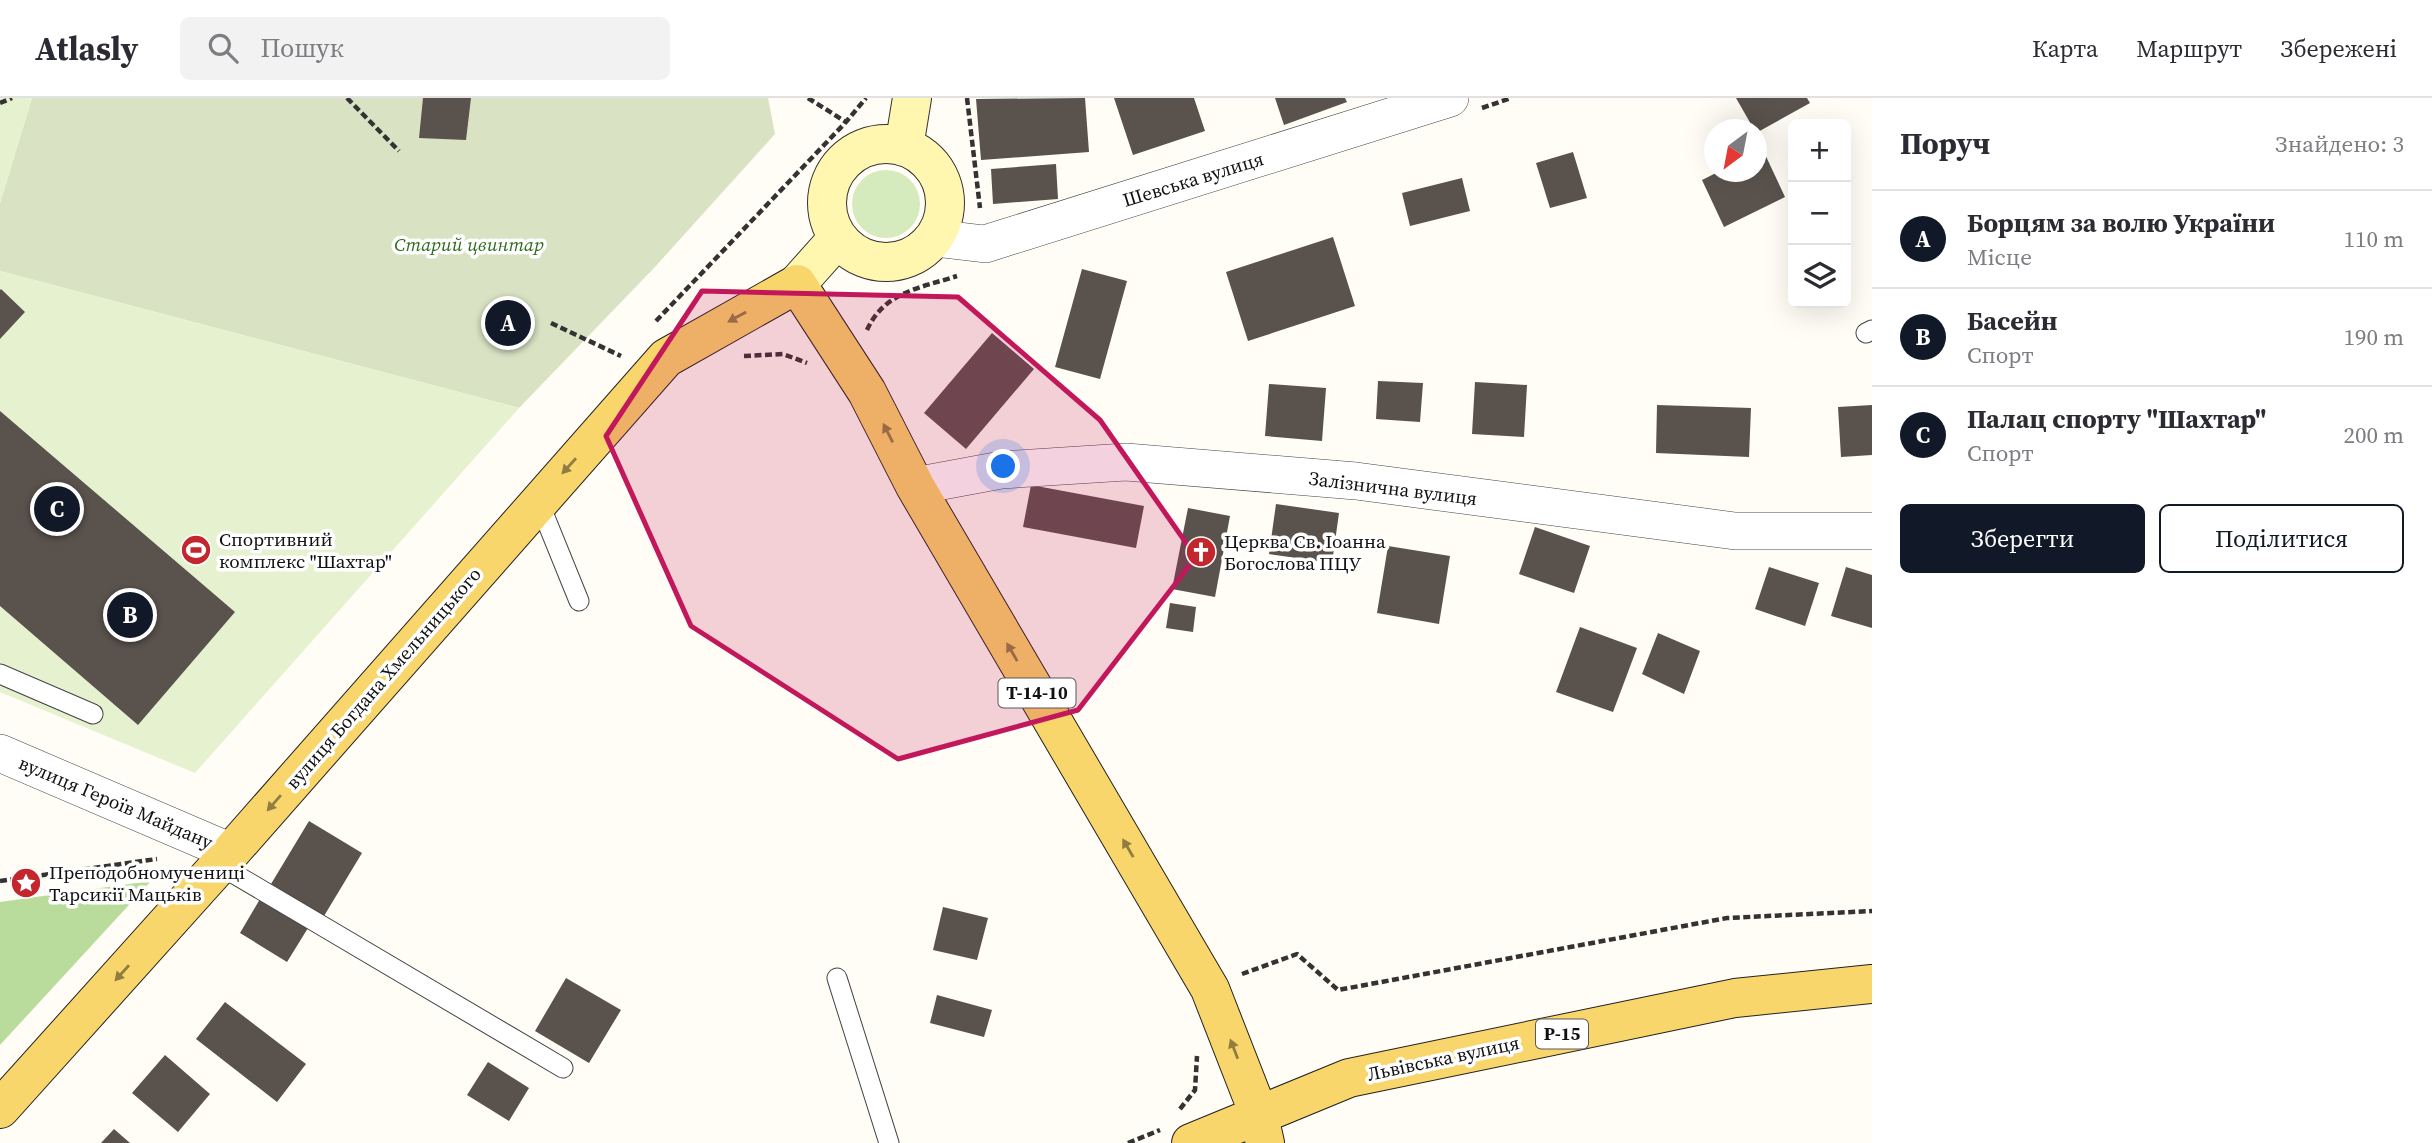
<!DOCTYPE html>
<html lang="uk">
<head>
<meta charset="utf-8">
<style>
  body { margin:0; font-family:"Source Serif 4",serif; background:#f2f2f3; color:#2b2b33 }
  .controls { position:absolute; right:21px; top:21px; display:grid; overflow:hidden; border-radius:10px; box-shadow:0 7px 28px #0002 }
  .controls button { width:63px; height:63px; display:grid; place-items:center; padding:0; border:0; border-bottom:2px solid #e1e1e2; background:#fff; color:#2b2b33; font:35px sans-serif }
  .compass { position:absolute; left:1704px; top:21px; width:63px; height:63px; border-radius:50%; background:#fff; box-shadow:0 7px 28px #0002; rotate:212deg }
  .you { position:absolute; left:1004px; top:369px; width:24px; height:24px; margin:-18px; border:5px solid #fff; border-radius:50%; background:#1a73e8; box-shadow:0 0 0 10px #1a73e833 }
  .badge { display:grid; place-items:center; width:46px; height:46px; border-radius:50%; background:#111827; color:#fff; font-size:23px; font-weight:700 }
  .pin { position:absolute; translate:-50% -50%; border:4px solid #fff; box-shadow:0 2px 7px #0006 }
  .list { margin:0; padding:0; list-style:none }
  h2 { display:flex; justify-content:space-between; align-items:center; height:91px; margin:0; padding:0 28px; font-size:30px }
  h2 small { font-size:23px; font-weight:400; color:#7c7c81 }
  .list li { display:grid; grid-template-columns:46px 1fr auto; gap:21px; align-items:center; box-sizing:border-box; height:98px; padding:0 28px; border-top:2px solid #e1e1e2 }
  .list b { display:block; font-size:26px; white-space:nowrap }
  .list p { margin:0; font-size:23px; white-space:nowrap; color:#7c7c81 }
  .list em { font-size:23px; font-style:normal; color:#7c7c81 }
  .actions { display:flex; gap:14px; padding:21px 28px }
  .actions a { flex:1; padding:16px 0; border:2px solid #111827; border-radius:10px; text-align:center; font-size:24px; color:#111827 }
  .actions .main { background:#111827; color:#fff }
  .icon { flex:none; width:38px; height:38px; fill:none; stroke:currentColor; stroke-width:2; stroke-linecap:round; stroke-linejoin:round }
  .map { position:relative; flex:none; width:1872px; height:1045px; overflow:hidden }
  header { display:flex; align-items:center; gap:42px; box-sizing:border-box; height:98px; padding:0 35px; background:#fff; border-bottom:2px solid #e1e1e2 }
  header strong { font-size:33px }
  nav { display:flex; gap:38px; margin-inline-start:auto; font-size:24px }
  .search { width:490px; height:63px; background:#f2f2f3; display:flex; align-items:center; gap:18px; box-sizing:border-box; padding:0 24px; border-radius:10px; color:#7c7c81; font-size:26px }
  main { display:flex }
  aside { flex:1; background:#fff }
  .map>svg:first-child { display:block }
  .green { fill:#d5ebbd }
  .forest { fill:#b9dc9c }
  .cemetery { fill:#d9e3c4 }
  .pitch { fill:#e6f2cf }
  .building { fill:#5a524d }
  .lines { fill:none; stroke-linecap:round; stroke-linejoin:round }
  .service-casing { stroke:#444; stroke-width:21 }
  .minor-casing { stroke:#444; stroke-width:38 }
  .secondary-casing { stroke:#333; stroke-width:40 }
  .primary-casing { stroke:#222; stroke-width:40 }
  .path { stroke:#333; stroke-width:4.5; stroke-dasharray:7 3.5; stroke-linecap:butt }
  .service { stroke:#fff; stroke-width:19 }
  .minor { stroke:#fff; stroke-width:37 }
  .secondary { stroke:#fff6b0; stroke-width:38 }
  .primary { stroke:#f9d66b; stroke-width:38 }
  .oneway { fill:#917d42 }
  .marked { fill:#c2185b; fill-opacity:0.2; stroke:#c2185b; stroke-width:5; stroke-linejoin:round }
  .labels { text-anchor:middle; stroke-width:7; stroke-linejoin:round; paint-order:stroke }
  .shield { fill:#fff; stroke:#585858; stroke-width:2 }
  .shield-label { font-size:18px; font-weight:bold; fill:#111 }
  .street-label { font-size:19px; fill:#111; stroke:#fff }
  .park-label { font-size:19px; font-style:italic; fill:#2f6b1f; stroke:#fff }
  .poi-label { font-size:19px; fill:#111; stroke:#fff; text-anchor:start }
</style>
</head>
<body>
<header>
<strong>Atlasly</strong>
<div class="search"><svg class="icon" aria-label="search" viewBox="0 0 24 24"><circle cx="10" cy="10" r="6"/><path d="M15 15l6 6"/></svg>Пошук</div>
<nav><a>Карта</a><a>Маршрут</a><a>Збережені</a></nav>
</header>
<main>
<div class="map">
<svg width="1872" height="1045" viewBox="0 0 1872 1045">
  <rect width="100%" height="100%" fill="#fffdf5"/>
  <!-- green -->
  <path class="green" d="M852 106a34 34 0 1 1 68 0a34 34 0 1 1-68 0Z"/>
  <!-- forest -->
  <path class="forest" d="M151,783L0,947V804Z"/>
  <!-- cemetery -->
  <path class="cemetery" d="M32,0H768L775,36L654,170L519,310L0,173V105Z"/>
  <!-- pitch -->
  <path class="pitch" d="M0,0H32L0,105Z
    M0,173L519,310L195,675L0,594Z"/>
  <!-- building -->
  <path class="building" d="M423,0H471L466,42L419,40Z
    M1085,0L1089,54L981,62L976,1Z
    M1114,0H1194L1205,33L1133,57Z
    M1275,0H1345L1347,4L1284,27Z
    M1736,0H1807L1810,5L1756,35Z
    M1763,52L1785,99L1724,129L1702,82L1718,74H1756V55Z
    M1573,54L1587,100L1550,110L1536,65Z
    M1056,66L1058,101L993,106L991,71Z
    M1462,80L1470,113L1410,128L1402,95Z
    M1333,139L1355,208L1248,243L1226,174Z
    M1082,171L1127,183L1100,281L1055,269Z
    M1,191L25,214L0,241V192Z
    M992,235L1034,271L966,351L924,315Z
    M1378,283L1423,285L1420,324L1376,321Z
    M1475,284L1527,287L1524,339L1472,336Z
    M1269,286L1326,290L1322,343L1265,338Z
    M1657,307L1751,310L1749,359L1656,355Z
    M1872,307V357L1841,359L1838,309Z
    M0,313L235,514L138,627L0,508Z
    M1031,387L1144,408L1136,450L1023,429Z
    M1276,406L1339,415L1332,465L1269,456Z
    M1188,410L1230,418L1215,499L1172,491Z
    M1535,429L1590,448L1574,495L1519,476Z
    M1388,448L1450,458L1439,526L1377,515Z
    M1769,469L1819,485L1805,528L1755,511Z
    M1846,469L1872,477V530L1831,518Z
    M1170,505L1196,509L1193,534L1166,530Z
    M1580,529L1637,550L1613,614L1556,594Z
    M1658,535L1700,553L1684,596L1642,576Z
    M309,723L362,755L324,818L271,786Z
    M260,801L308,830L287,864L240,835Z
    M943,809L988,820L977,862L933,852Z
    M566,880L621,912L589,965L535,933Z
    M937,897L992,912L984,939L930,925Z
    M225,904L306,966L277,1004L196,941Z
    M165,957L210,996L178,1034L132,995Z
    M488,964L529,990L509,1023L467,997Z
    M114,1031L130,1045H101Z"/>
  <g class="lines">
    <!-- service casing -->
    <g class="service-casing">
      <path id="service" d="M1866,235L1872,232
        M538,402L579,503
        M0,576L93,616
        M219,767L563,970
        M837,880L889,1045"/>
    </g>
    <!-- minor casing -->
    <g class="minor-casing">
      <path id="minor" d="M934,140L985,146L1450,0
        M915,388L1001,372L1126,364L1356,383L1735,433H1872
        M0,655L231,754"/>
    </g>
    <!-- secondary casing -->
    <g class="secondary-casing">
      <path id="secondary" d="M827 105a59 59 0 1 1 118 0a59 59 0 1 1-118 0Z
        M904,49L912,0
        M797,186L838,140"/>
    </g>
    <!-- primary casing -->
    <g class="primary-casing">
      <path id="primary" d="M0,1011L231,754L666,260L797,186L867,294L915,388L1210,891L1258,1014L1265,1045
        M1191,1045L1349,980L1735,900L1872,886"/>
    </g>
    <!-- path -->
    <path class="path" d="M347,0L399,53
      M808,0L846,24
      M967,0L980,110
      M0,5L12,0
      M1482,10L1511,0
      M656,223L846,24L866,0
      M551,225L621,258
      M867,232C884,194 920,190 957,178
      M744,258L783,256L807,265
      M0,783L157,761
      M1242,876L1297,856L1338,892L1727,820L1872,813
      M1180,1011L1195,992L1197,958
      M1128,1045L1160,1032"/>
    <!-- service -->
    <use href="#service" class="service"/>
    <!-- minor -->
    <use href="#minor" class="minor"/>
    <!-- secondary -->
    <use href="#secondary" class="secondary"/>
    <!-- primary -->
    <use href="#primary" class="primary"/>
  </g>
  <!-- one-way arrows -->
  <defs><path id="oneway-solid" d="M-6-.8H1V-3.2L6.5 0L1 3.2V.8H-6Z" transform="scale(1.75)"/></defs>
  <g class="oneway">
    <use href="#oneway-solid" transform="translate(737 219) rotate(151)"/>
    <use href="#oneway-solid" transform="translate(888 335) rotate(-117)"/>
    <use href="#oneway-solid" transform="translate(569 368) rotate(132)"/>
    <use href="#oneway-solid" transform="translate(1012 554) rotate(-120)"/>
    <use href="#oneway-solid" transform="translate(274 705) rotate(131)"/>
    <use href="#oneway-solid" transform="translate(1128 750) rotate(-120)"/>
    <use href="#oneway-solid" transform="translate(122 875) rotate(132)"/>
    <use href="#oneway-solid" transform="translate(1234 951) rotate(-111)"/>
  </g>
  <!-- marked area -->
  <path class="marked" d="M702,193L958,199L1100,322L1196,459L1078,612L898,661L691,528L606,338Z"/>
  <!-- icons -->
  <defs>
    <g id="stadium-disc" transform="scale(1.575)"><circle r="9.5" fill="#c4262e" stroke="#fff"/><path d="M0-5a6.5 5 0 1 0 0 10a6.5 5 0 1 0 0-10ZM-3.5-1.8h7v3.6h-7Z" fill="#fff"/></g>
    <g id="church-disc" transform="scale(1.575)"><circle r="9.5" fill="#c4262e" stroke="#fff"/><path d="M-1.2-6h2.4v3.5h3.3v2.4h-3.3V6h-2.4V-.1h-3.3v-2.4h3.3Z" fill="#fff"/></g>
    <g id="sight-disc" transform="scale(1.575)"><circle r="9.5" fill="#c4262e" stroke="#fff"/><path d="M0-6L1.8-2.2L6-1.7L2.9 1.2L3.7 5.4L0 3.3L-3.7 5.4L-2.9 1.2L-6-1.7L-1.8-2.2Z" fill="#fff"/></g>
  </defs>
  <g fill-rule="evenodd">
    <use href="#stadium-disc" x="196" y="452"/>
    <use href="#church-disc" x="1201" y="454"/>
    <use href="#sight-disc" x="26" y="785"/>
  </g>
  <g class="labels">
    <!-- shield labels -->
    <g class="shield">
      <rect x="998.5" y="580.5" width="77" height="29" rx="5"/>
      <rect x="1536" y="921.5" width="52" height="29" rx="5"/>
    </g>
    <g class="shield-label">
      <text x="1037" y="601">Т-14-10</text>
      <text x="1562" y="942">Р-15</text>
    </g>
    <!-- street labels -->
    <g class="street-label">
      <text transform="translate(1193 81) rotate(-17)" y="7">Шевська вулиця</text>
      <text transform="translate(1393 390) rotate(7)" y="7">Залізнична вулиця</text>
      <text transform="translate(383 580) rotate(-49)" y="7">вулиця Богдана Хмельницького</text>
      <text transform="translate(116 704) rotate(23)" y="7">вулиця Героїв Майдану</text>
      <text transform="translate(1443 960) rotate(-12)" y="7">Львівська вулиця</text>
    </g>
    <!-- park labels -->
    <g class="park-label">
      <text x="469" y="153">Старий цвинтар</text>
    </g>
    <!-- poi labels -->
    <g class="poi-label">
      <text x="219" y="448">Спортивний<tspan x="219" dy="22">комплекс "Шахтар"</tspan></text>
      <text x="1224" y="450">Церква Св. Іоанна<tspan x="1224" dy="22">Богослова ПЦУ</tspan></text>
      <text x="49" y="781">Преподобномучениці<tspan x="49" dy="22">Тарсикії Мацьків</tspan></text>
    </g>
  </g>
</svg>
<div class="controls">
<button>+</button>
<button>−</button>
<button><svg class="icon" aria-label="layers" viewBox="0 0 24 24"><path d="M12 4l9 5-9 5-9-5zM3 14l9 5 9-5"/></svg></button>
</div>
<svg class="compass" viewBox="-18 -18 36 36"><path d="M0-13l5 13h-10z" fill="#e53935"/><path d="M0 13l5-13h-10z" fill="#7c7c81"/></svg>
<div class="you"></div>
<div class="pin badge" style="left:508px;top:225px">A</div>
<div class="pin badge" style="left:130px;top:517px">B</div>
<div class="pin badge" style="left:57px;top:411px">C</div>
</div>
<aside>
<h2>Поруч<small>Знайдено: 3</small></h2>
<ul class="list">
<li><span class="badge">A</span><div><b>Борцям за волю України</b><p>Місце</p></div><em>110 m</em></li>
<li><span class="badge">B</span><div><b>Басейн</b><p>Спорт</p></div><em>190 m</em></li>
<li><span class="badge">C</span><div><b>Палац спорту &quot;Шахтар&quot;</b><p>Спорт</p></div><em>200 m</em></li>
</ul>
<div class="actions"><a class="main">Зберегти</a><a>Поділитися</a></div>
</aside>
</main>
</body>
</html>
